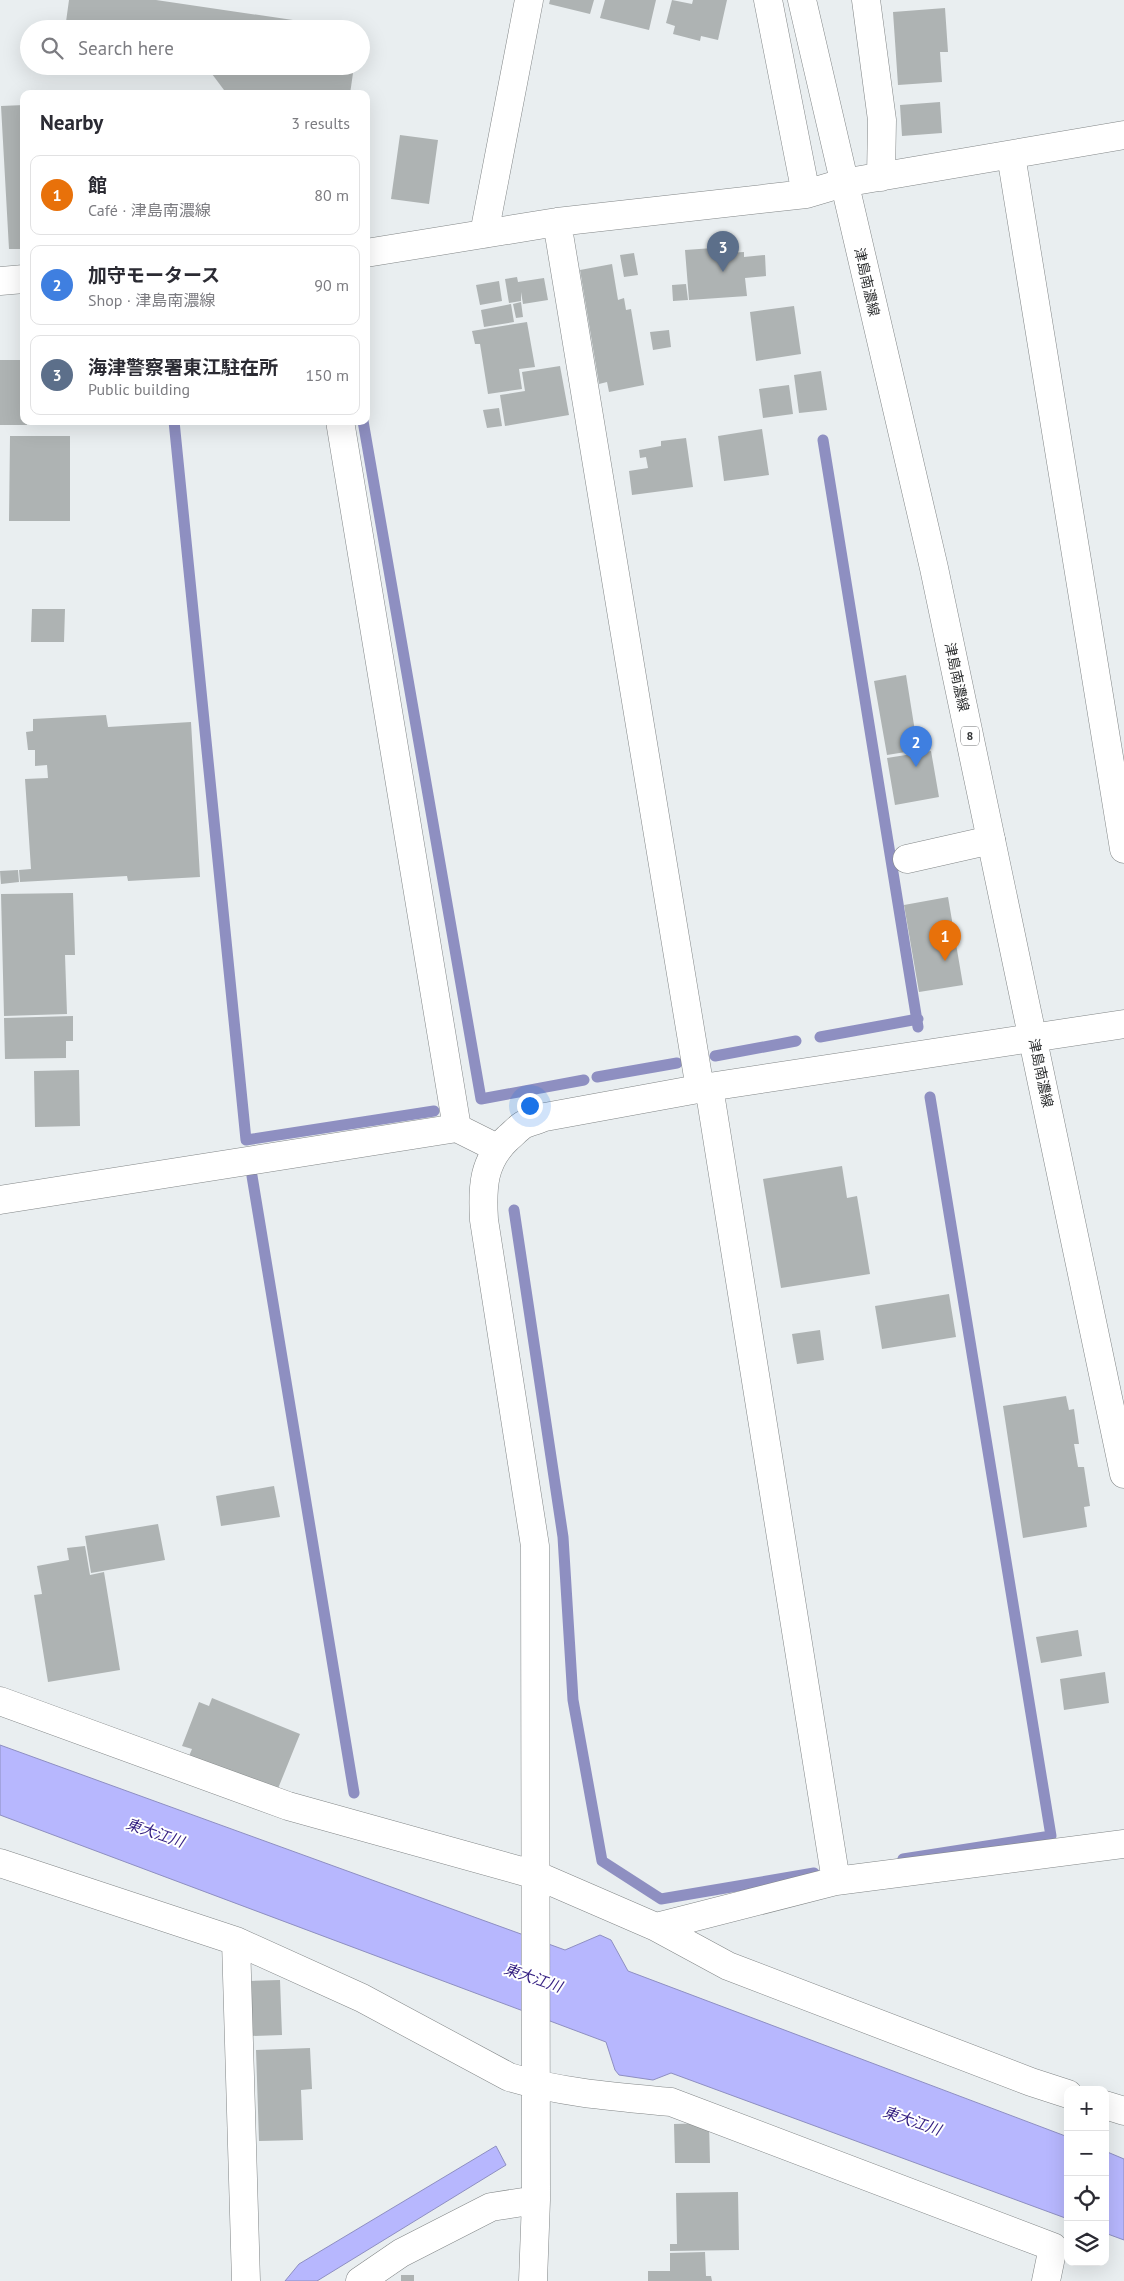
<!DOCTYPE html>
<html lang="en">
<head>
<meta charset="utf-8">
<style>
  body { margin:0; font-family:"PT Sans","Noto Sans JP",sans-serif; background:#f7f7f7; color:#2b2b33 }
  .controls { position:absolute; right:15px; bottom:15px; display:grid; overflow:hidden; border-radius:10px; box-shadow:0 5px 20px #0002 }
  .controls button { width:45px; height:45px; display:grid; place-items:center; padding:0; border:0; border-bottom:1px solid #e1e1e2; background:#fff; color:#2b2b33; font:25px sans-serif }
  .you { position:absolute; left:529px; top:1105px; width:18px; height:18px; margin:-12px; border:4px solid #fff; border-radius:50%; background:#1a73e8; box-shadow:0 0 0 8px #1a73e833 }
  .badge { display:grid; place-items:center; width:32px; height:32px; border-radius:50%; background:#db2777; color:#fff; font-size:16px; font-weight:700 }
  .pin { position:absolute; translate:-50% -41px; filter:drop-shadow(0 1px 2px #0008) }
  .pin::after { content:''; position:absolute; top:26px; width:18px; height:15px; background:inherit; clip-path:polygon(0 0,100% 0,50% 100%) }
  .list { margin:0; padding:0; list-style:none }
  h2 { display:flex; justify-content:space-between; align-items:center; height:65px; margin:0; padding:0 20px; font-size:21px }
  h2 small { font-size:16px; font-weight:400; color:#7c7c81 }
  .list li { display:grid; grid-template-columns:32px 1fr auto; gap:15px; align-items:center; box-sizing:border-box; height:80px; margin:0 10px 10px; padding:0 10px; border:1px solid #e1e1e2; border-radius:10px }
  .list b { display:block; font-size:19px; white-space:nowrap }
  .list p { margin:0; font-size:16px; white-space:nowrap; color:#7c7c81 }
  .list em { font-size:16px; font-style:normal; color:#7c7c81 }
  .icon { flex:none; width:28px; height:28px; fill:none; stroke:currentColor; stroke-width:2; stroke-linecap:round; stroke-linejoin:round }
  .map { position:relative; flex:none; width:1124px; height:2281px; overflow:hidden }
  .search { position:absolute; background:#fff; box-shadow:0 5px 20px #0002; left:20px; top:20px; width:350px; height:55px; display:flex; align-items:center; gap:12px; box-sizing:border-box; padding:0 18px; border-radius:28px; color:#7c7c81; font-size:19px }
  .panel { position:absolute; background:#fff; box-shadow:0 5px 20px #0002; left:20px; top:90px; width:350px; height:335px; border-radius:10px }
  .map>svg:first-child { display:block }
  .water { fill:#b7b7fe; stroke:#8e8fc1 }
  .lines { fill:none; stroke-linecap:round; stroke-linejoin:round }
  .stream { stroke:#8e8fc1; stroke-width:11 }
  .building { fill:#aeb3b3 }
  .minor-casing { stroke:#828687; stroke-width:29 }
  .major-casing { stroke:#828687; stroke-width:29 }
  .minor { stroke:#fff; stroke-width:28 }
  .major { stroke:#fff; stroke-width:28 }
  .labels { text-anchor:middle; stroke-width:4; stroke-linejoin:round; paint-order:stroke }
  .shield { fill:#fff; stroke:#6d6f70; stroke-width:1 }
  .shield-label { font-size:12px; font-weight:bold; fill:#2f3132 }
  .street-label { font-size:14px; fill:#2f3132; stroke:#fff }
  .water-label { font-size:15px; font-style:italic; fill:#321d80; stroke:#fff }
</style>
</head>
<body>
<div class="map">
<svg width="1124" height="2281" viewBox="0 0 1124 2281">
  <rect width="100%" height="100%" fill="#e9eef0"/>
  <!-- water -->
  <path class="water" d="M0,1745L565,1950L600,1935L611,1940L628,1971L1068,2137V2219L671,2073L653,2080L619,2075L615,2070L606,2042L0,1815Z
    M496,2146L506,2165L317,2281H285L299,2264Z
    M1105,2151L1124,2159V2240L1105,2233Z"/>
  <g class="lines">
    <!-- stream -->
    <path class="stream" d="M174,421L246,1140L434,1111
      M363,421L481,1099L584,1080
      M823,440L918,1027
      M820,1037L918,1019
      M715,1056L796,1041
      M597,1077L677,1063
      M252,1176L354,1793
      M514,1210L563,1537L573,1700L602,1861L661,1899L814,1873
      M903,1859L1051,1836L930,1097"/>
  </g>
  <!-- building -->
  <path class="building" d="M69,0H156L354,29H65Z
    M550,0H594L590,14L549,4Z
    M605,0H656L649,30L600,18Z
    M672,0L692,4L693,0H727L718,40L701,36L700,41L673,34L675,26L666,23Z
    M945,8L948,52H940L942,82L898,85L893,12Z
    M194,66H354L350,94H227L209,70Z
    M940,102L942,133L902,136L900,105Z
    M24,105V249H9L1,106Z
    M400,135L438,140L429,204L391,199Z
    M727,247V253L744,252V257L765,255L766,276L745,278L747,296L689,300L685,250Z
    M634,253L638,275L624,277L620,255Z
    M612,264L618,300L624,298L626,310L631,309L644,385L609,392L607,382L599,384L580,270Z
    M517,277L518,282L544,278L548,300L523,304L521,292V301L509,303L505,279Z
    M499,281L502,301L480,305L476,285Z
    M686,284L688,300L673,301L672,285Z
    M521,302L523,317L516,318L513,304Z
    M511,304L514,322L484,327L481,310Z
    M794,306L801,354L756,361L750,312Z
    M527,322L535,367L519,369L522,389L488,394L480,344H475L472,331Z
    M669,330L671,347L653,350L650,332Z
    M0,360H24V421H27V425H0Z
    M560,366L569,415L505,426L500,395L525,391L522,372Z
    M821,371L827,410L799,413L794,375Z
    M789,385L793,414L763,418L759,389Z
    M499,408L502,426L487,428L483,410Z
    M762,429L769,475L724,481L718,436Z
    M10,436H70V521H9Z
    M686,438L693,487L632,495L629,471L648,468L646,457L640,458L639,450L661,446V441Z
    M32,609H65L64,642H31Z
    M906,675L918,750L887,755L874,681Z
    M106,715L108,727L191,722L200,877L128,881L127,876L20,882L19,870L31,869L25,779L48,778L47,765L35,766V750H28L26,732L33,731V719Z
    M931,751L939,797L895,805L887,758Z
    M18,870L19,882L1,884L0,871Z
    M73,893L75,955H65L67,1014L4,1016L1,894Z
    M948,897L963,985L919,992L904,905Z
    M73,1016V1041H66V1058L5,1059L4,1018Z
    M79,1070L80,1126L35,1127L34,1071Z
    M842,1166L847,1198L857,1196L870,1274L781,1288L763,1179Z
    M949,1294L956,1337L882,1349L875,1306Z
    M820,1330L824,1360L797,1364L792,1334Z
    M1066,1396L1069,1410L1074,1409L1079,1444H1074L1078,1467H1084L1090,1506L1084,1507L1087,1527L1023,1538L1003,1406Z
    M274,1486L280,1517L221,1526L216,1496Z
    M158,1524L165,1560L91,1573L85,1536Z
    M85,1546L90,1575L104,1572L120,1670L48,1682L34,1595L42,1594L37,1566L69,1560L67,1548Z
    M1078,1630L1082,1656L1041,1663L1036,1637Z
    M1105,1672L1109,1703L1064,1710L1060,1679Z
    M212,1698L300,1734L277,1791L189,1756L192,1749L182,1746L199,1702L209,1706Z
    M280,1980L282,2035L250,2036L249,1981Z
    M310,2048L312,2089L301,2090L303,2140L259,2141L256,2050Z
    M709,2123L710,2163H675L674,2124Z
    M738,2192L739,2250L670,2251V2244H677L676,2193Z
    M705,2252L706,2276H711L712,2281H648V2271H670V2253Z
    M401,2275H414V2281H401Z"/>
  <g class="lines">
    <!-- minor casing -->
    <g class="minor-casing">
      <path id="minor" d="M768,0L806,194
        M866,0L882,120L881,177
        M1011,155L1124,849
        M557,222L700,1089
        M484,234L529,0
        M366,253L557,222L806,194L843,183L1124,135
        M0,281L24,279
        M340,421L457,1128
        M907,859L991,840
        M0,1200L457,1128L497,1148
        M0,1701L288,1806L536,1875L656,1927L728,1966L1031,2082L1068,2094
        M0,1863L236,1941L362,1998L509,2077C561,2093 617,2097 671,2102L1053,2247L1046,2281
        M836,1881L1124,1844
        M656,1927L836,1881L709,1087
        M236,1941L246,2281
        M1105,2105L1124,2111
        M360,2281L401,2253L491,2207L536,2200
        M533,2281L536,2200L535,1546L484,1220C482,1187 483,1161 508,1138C513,1134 518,1128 523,1125C529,1122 538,1120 545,1117L709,1087L1124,1024"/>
    </g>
    <!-- major casing -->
    <g class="major-casing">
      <path id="major" d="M802,0L934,568L1124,1474"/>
    </g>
    <!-- minor -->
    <use href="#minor" class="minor"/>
    <!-- major -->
    <use href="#major" class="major"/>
  </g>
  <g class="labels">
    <!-- shield labels -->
    <rect class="shield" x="961" y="726.5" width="18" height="19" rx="4"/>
    <g class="shield-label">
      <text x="970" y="740">8</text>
    </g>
    <!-- street labels -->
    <g class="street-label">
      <text transform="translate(867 282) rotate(77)" y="5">津島南濃線</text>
      <text transform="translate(957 677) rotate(78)" y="5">津島南濃線</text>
      <text transform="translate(1041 1073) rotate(78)" y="5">津島南濃線</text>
    </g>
    <!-- water labels -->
    <g class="water-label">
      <text transform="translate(155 1833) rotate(19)" y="5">東大江川</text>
      <text transform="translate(533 1978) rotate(19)" y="5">東大江川</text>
      <text transform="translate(912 2121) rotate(19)" y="5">東大江川</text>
    </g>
  </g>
</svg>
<div class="controls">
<button>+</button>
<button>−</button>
<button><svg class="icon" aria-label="locate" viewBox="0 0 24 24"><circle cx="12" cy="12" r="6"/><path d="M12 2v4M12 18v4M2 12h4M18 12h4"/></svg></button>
<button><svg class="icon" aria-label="layers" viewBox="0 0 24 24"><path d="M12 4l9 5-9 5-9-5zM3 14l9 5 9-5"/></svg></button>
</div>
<div class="you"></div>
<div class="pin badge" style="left:945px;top:961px;background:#e8710a">1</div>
<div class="pin badge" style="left:916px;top:767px;background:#3f7fe0">2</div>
<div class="pin badge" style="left:723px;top:272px;background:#5c6f8a">3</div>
<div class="search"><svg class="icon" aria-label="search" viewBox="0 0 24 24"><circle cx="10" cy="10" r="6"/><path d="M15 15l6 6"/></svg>Search here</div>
<section class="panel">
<h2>Nearby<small>3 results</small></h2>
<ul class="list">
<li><span class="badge" style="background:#e8710a">1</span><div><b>館</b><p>Café · 津島南濃線</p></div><em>80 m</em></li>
<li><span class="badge" style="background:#3f7fe0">2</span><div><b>加守モータース</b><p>Shop · 津島南濃線</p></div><em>90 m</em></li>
<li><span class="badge" style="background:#5c6f8a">3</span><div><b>海津警察署東江駐在所</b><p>Public building</p></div><em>150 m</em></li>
</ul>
</section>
</div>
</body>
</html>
